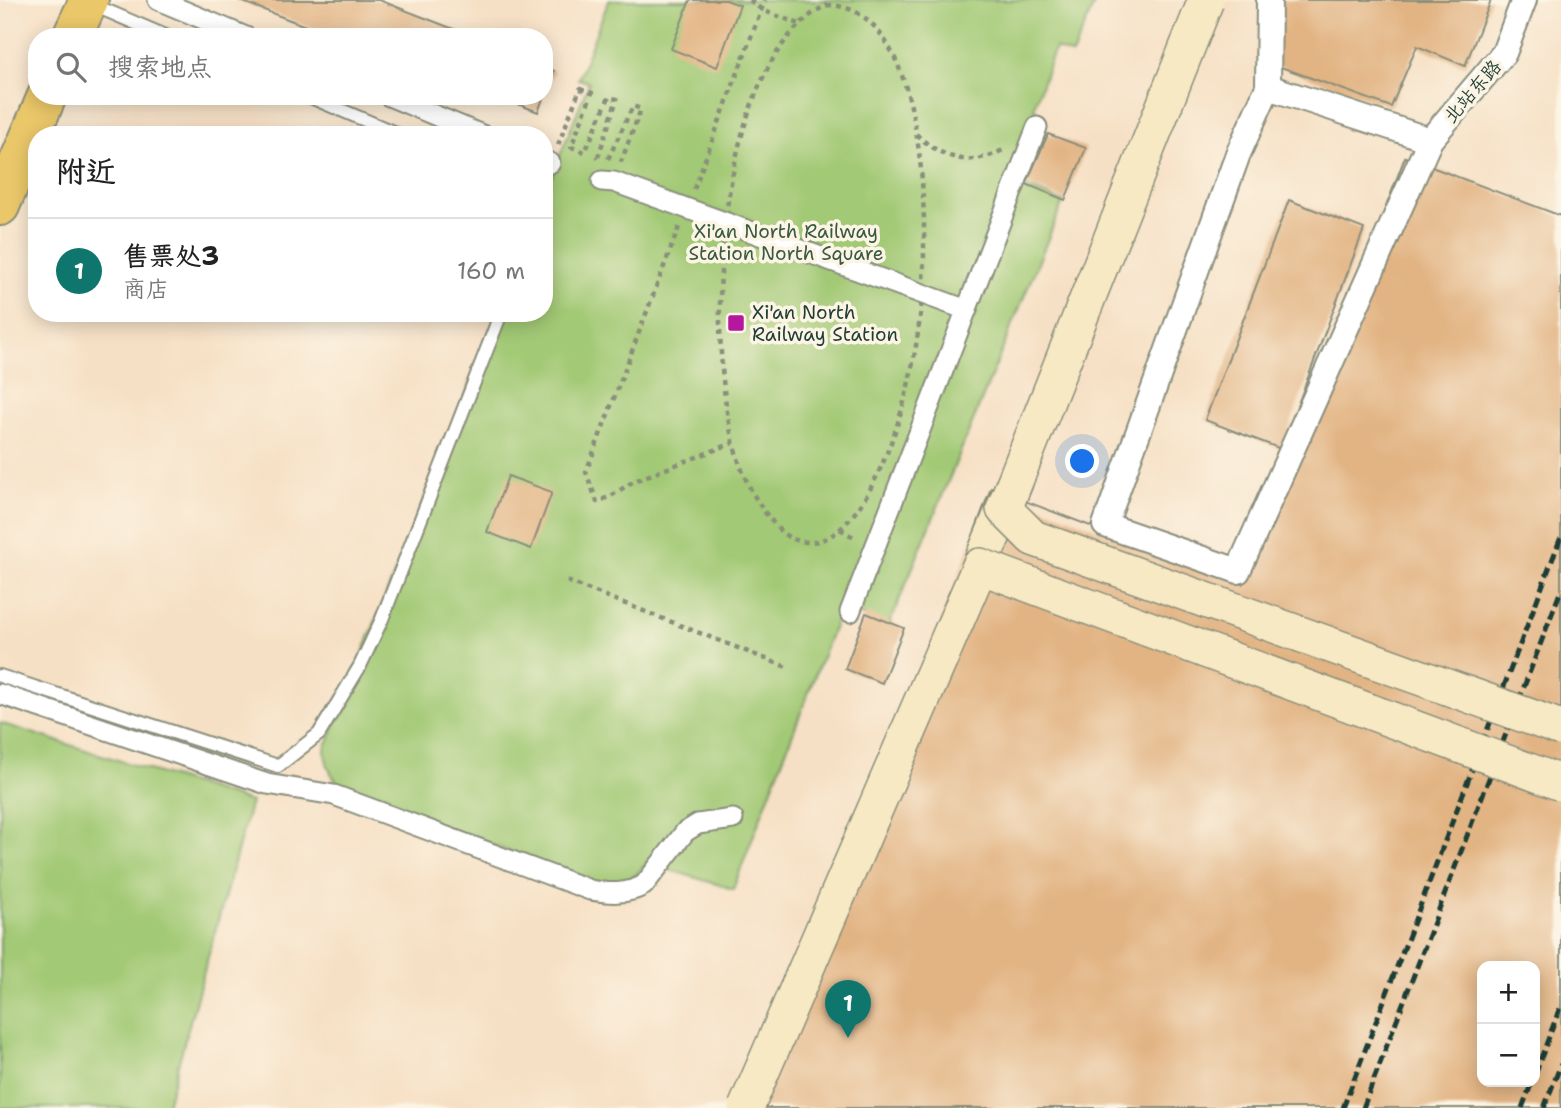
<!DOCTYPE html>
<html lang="zh">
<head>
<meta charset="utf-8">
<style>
  body { margin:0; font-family:"Shantell Sans","LXGW WenKai TC",sans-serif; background:#f2f2f2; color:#222 }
  .controls { position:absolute; right:21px; bottom:21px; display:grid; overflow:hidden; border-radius:14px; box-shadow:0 4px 18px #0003 }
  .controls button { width:63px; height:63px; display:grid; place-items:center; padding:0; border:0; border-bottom:2px solid #e0e0e0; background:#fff; color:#222; font:35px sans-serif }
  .you { position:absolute; left:1083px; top:462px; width:24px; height:24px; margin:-18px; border:5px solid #fff; border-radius:50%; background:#1a73e8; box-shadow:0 0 0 10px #1a73e833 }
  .badge { display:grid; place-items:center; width:46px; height:46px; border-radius:50%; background:#0f766e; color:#fff; font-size:23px; font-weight:700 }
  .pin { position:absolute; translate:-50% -58px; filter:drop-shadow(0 2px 4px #0008) }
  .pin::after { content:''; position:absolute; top:37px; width:24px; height:21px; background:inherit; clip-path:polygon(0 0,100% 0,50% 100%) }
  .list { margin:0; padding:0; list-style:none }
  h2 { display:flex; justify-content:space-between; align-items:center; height:91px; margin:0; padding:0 28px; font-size:30px }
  h2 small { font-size:23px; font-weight:400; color:#767676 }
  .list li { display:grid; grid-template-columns:46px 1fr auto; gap:21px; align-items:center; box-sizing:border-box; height:105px; padding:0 28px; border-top:2px solid #e0e0e0 }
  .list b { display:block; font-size:26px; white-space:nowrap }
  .list p { margin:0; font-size:23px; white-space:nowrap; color:#767676 }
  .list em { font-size:23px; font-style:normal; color:#767676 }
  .icon { flex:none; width:38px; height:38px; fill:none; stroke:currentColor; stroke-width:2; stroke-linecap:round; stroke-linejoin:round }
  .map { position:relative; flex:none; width:1561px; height:1108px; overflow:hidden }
  .search { position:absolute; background:#fff; box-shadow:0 4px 18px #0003; left:28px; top:28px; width:525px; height:77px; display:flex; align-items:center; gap:18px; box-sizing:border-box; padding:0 24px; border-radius:28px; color:#767676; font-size:26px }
  .panel { position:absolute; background:#fff; box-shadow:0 4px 18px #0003; left:28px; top:126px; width:525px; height:196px; border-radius:28px }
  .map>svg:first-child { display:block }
  .green { fill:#a2c974; stroke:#608354; stroke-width:2 }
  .building { fill:#e2b483; fill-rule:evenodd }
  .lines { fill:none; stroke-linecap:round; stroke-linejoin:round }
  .service-casing { stroke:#8a8e7c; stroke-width:16 }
  .pedestrian-casing { stroke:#8a8e7c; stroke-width:23 }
  .minor-casing { stroke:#8a8e7c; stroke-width:28 }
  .secondary-casing { stroke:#8a8e7c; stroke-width:38 }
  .primary-casing { stroke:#8a8e7c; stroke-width:42 }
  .path { stroke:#8a8e7c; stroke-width:4.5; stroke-dasharray:5 5; stroke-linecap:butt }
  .service { stroke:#fff; stroke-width:12 }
  .pedestrian { stroke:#fff; stroke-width:19 }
  .minor { stroke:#fff; stroke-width:24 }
  .secondary { stroke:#f7e9c3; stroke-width:35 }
  .primary { stroke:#eac769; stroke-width:38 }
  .rail { stroke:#1f3d34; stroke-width:5; stroke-dasharray:10 5; stroke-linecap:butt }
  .secondary-bridge-casing { stroke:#8a8e7c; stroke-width:38; stroke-linecap:butt }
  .secondary-bridge { stroke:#f7e9c3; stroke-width:35 }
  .poi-dot { fill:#b5179e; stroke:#fcf5e5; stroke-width:2.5 }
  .labels { text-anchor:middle; stroke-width:7; stroke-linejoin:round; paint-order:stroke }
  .street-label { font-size:19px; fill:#1f3d34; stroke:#fcf5e5 }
  .park-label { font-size:19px; fill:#395941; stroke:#fcf5e5 }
  .poi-label { font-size:19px; fill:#1f3d34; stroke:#fcf5e5; text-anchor:start }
</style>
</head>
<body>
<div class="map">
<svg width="1561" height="1108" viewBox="0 0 1561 1108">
  <rect width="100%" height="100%" fill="#fcf5e5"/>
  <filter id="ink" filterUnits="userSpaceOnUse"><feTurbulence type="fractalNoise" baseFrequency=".0143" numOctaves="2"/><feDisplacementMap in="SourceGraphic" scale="14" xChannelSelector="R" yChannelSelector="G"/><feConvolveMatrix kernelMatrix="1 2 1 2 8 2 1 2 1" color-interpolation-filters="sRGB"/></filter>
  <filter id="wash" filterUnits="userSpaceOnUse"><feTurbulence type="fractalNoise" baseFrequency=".00686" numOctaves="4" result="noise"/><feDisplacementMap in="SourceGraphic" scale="28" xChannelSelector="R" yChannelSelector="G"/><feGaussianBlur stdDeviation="1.57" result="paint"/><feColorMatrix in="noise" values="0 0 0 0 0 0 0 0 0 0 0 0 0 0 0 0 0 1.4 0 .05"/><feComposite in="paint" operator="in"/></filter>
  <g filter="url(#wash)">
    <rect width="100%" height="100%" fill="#f6e0c5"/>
    <!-- green -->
    <path class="green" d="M609,0H1096L1072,55L1055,48L1034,106L1045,135L1023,186L1063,202L889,625L841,608L733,889L670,870L650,859C628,886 626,884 592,883L343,788C331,776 326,767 325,749L498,313H544V196L589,82L578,79Z
      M0,723L251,802L166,1108H0Z"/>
    <g id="blocks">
      <!-- building -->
      <path class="building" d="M238,0H379L474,37H334Z
        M690,0H726L740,5L717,67L671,49Z
        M1278,0H1491L1465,66L1417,46L1391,107L1256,58Z
        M544,67L554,71L544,95Z
        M498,96H544L538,112Z
        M1048,134L1086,148L1065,200L1026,184Z
        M1405,157L1561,216V1108H750L920,676L991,488L1242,584ZM1482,966H1535V1082H1482Z
        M1289,200L1364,229L1281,449L1205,420Z
        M508,476L552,492L531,549L487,532Z
        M866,613L904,628L882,683L845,669Z"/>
    </g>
  </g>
  <g filter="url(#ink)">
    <use href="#blocks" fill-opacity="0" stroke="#8a8e7c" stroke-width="2"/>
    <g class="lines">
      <!-- service casing -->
      <g class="service-casing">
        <path id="service" d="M91,4L168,37
          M308,96L400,135
          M0,676L278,766L319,734L360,666L382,619L501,313"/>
      </g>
      <!-- pedestrian casing -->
      <g class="pedestrian-casing">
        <path id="pedestrian" d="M158,0L246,37
          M389,96L482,135
          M544,161L550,163
          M602,181L614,182L967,310
          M850,612L1037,127
          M0,694L267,784L334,795L590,890C608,893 627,895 644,885L685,832L698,824L733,819"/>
      </g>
      <!-- minor casing -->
      <g class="minor-casing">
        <path id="minor" d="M1269,0L1268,87L1238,154L1105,525L1238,571L1430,140L1504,53L1524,0
          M1268,87L1430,140"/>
      </g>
      <!-- secondary casing -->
      <g class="secondary-casing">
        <path id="secondary" d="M980,566L1015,482"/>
      </g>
      <!-- primary casing -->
      <g class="primary-casing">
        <path id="primary" d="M72,37L89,0
          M0,206L47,96"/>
      </g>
      <!-- path -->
      <path class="path" d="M750,0L762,10L799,24
        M827,5C917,5 925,181 924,245C924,296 918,348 905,398C895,438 859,544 808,542C794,541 785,537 776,526C755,502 742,476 734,445C705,339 714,61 827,5Z
        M916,134C944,160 969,167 1003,150
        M558,145L580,89L592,93L571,147L585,152L609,97L617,99L598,157L601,158
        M608,159L633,106L641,109L621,162
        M694,189L765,0
        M679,227L586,472L597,502L611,496L634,481L733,443
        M840,529L857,539
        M567,581L789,668"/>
      <!-- service -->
      <use href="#service" class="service"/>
      <!-- pedestrian -->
      <use href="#pedestrian" class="pedestrian"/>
      <!-- minor -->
      <use href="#minor" class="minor"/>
      <!-- secondary -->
      <use href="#secondary" class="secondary"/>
      <!-- primary -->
      <use href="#primary" class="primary"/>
      <!-- rail -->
      <path class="rail" d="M1535,1074L1561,1005
        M1343,1108L1561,537
        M1363,1108L1561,590
        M1522,1108L1532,1082
        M1544,1108L1561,1064"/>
      <!-- secondary-bridge casing -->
      <g class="secondary-bridge-casing">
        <path id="secondary-bridge" d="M1206,0L1004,509L1033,538L1561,728
          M746,1108L980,566L1561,783"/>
      </g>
      <!-- secondary-bridge -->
      <use href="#secondary-bridge" class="secondary-bridge"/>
    </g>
  </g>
  <!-- markers -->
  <rect class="poi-dot" x="727" y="314" width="18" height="18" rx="3.5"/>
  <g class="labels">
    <!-- street labels -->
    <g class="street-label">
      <text transform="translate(1472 91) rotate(-49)" y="7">北站东路</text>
    </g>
    <!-- park labels -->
    <g class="park-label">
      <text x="786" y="238">Xi'an North Railway<tspan x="786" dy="22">Station North Square</tspan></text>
    </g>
    <!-- poi labels -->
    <g class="poi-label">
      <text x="752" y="319">Xi'an North<tspan x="752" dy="22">Railway Station</tspan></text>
    </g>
  </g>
</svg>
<div class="controls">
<button>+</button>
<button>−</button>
</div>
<div class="you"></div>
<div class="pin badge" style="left:848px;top:1038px">1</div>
<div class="search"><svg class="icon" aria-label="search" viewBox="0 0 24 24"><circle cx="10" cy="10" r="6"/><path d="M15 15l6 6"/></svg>搜索地点</div>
<section class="panel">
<h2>附近<small></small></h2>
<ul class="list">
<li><span class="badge">1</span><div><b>售票处3</b><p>商店</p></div><em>160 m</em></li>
</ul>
</section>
</div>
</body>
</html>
